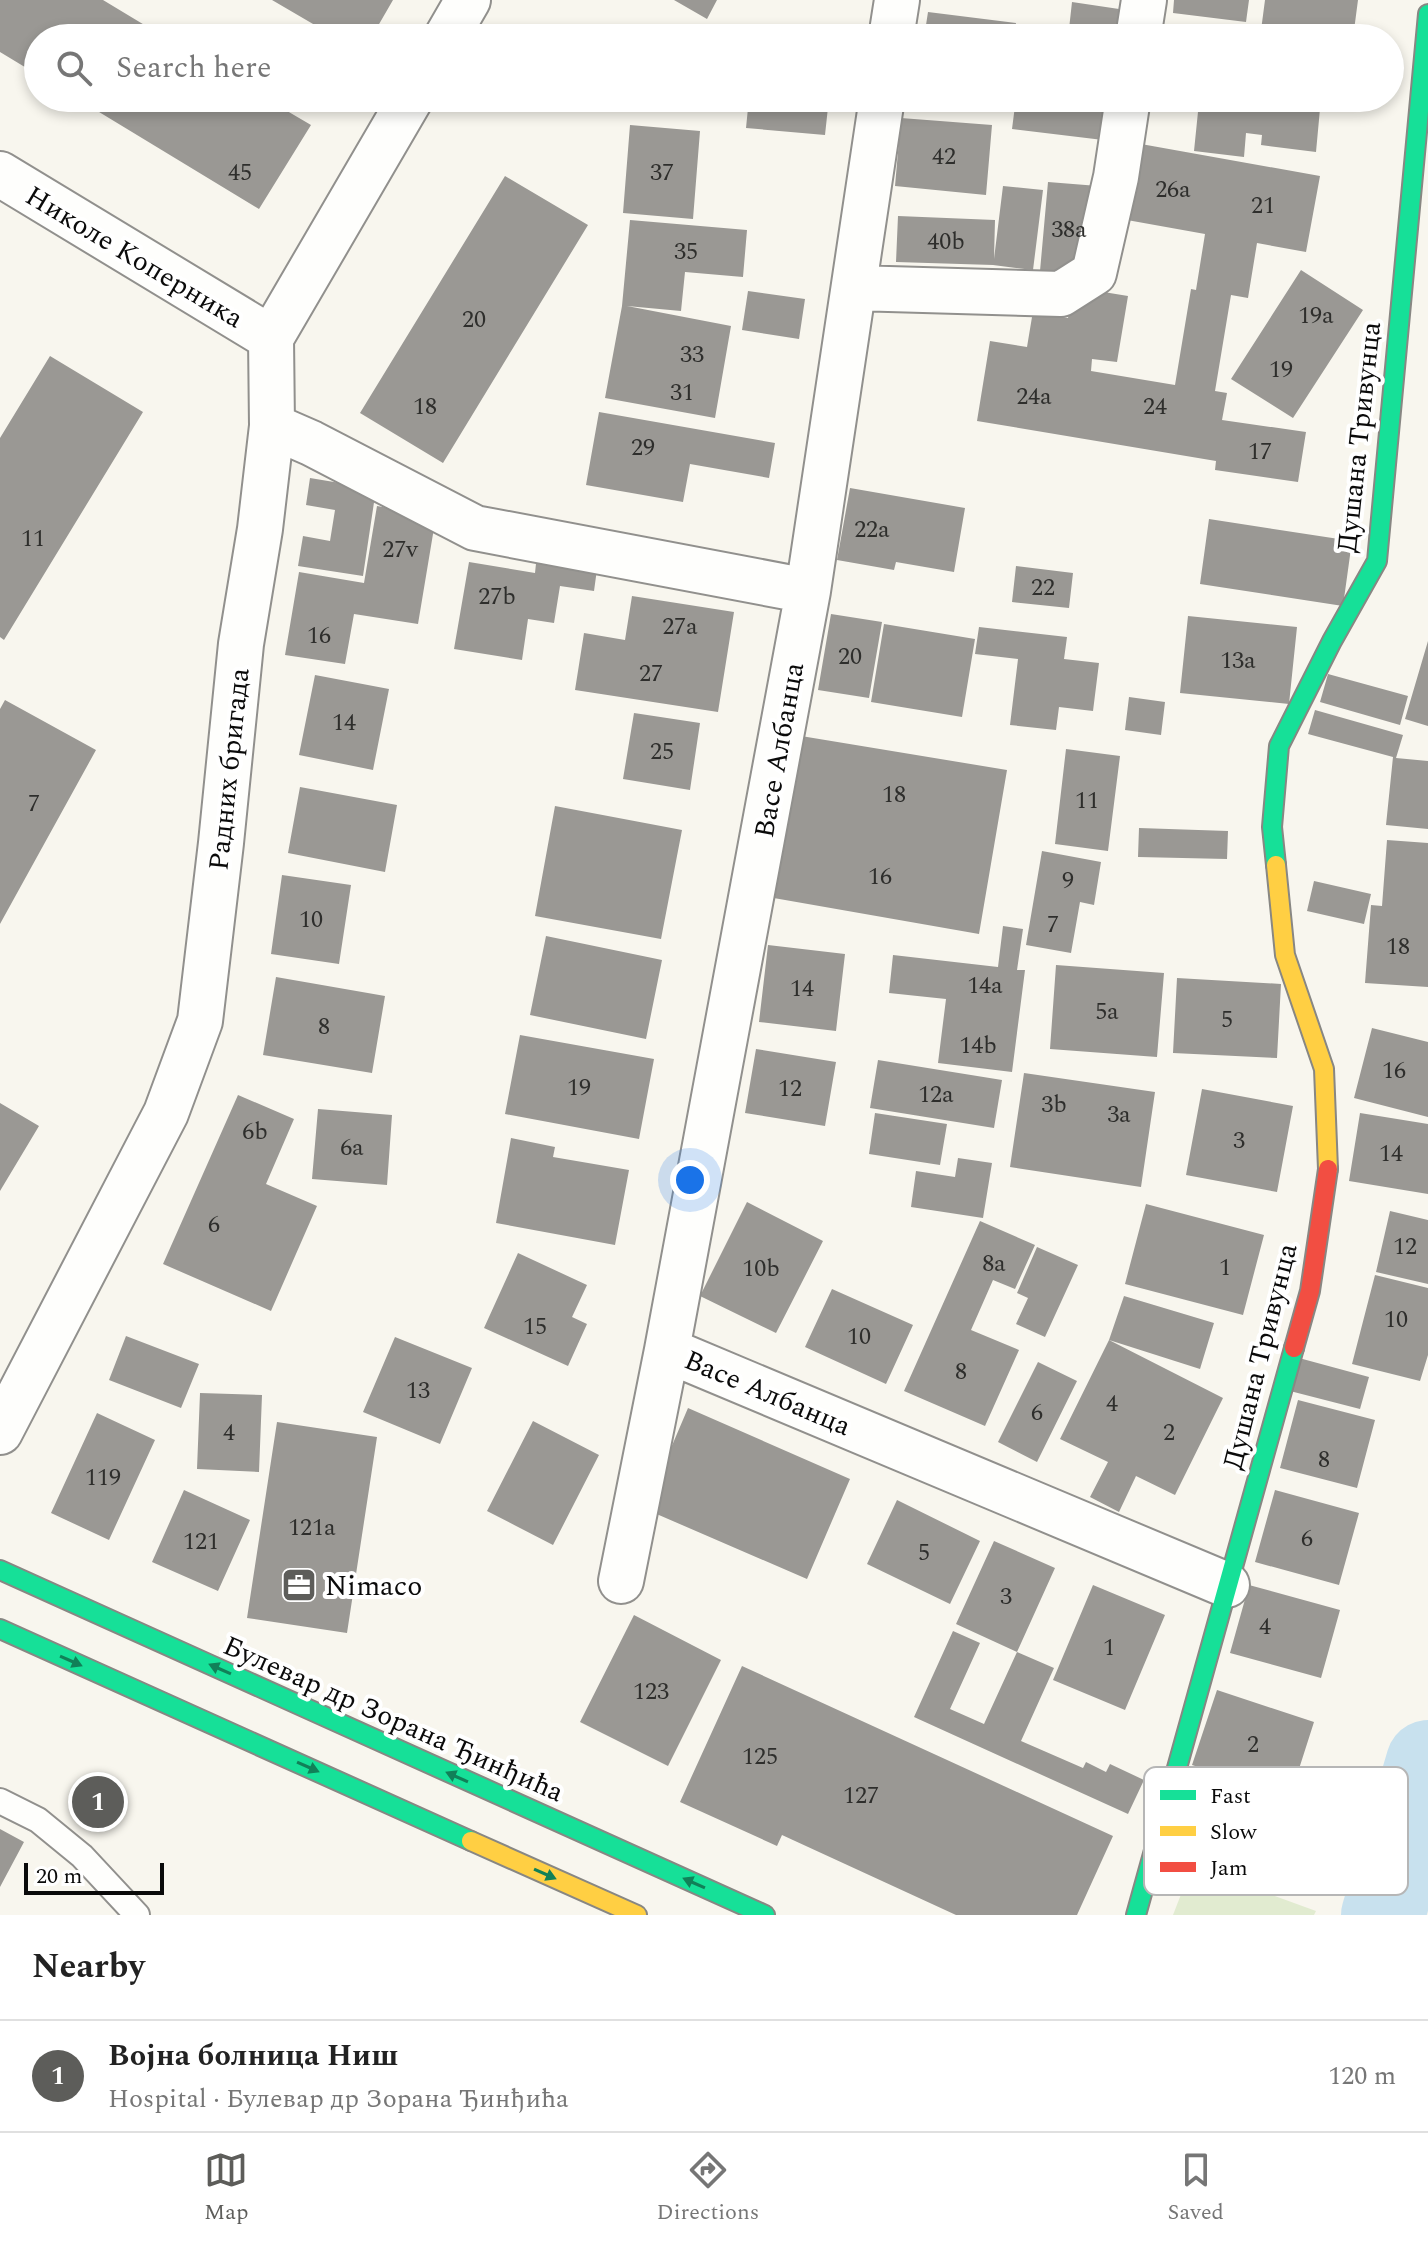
<!DOCTYPE html>
<html lang="en">
<head>
<meta charset="utf-8">
<style>
  body { margin:0; font-family:Spectral,serif; background:#f2f2f2; color:#222 }
  .scale { position:absolute; left:24px; bottom:20px; width:140px; box-sizing:border-box; padding-left:8px; border:4px solid #0a0a0a; border-top:0; font-size:22px; line-height:28px; white-space:nowrap; color:#0a0a0a; -webkit-text-stroke:6px #fff; paint-order:stroke }
  .you { position:absolute; left:690px; top:1180px; width:28px; height:28px; margin:-20px; border:6px solid #fff; border-radius:50%; background:#1a73e8; box-shadow:0 0 0 12px #1a73e833 }
  .badge { display:grid; place-items:center; width:52px; height:52px; border-radius:50%; background:#5d5d5a; color:#fff; font-size:26px; font-weight:700 }
  .pin { position:absolute; translate:-50% -50%; border:4px solid #fff; box-shadow:0 2px 8px #0006 }
  .list { margin:0; padding:0; list-style:none }
  h2 { display:flex; justify-content:space-between; align-items:center; height:104px; margin:0; padding:0 32px; font-size:34px }
  h2 small { font-size:26px; font-weight:400; color:#767676 }
  .list li { display:grid; grid-template-columns:52px 1fr auto; gap:24px; align-items:center; box-sizing:border-box; height:112px; padding:0 32px; border-top:2px solid #e0e0e0 }
  .list b { display:block; font-size:30px; white-space:nowrap }
  .list p { margin:0; font-size:26px; white-space:nowrap; color:#767676 }
  .list em { font-size:26px; font-style:normal; color:#767676 }
  .icon { flex:none; width:44px; height:44px; fill:none; stroke:currentColor; stroke-width:2; stroke-linecap:round; stroke-linejoin:round }
  .map { position:relative; flex:none; width:1428px; height:1915px; overflow:hidden }
  .search { position:absolute; background:#fff; box-shadow:0 4px 12px #0003; left:24px; right:24px; top:24px; height:88px; display:flex; align-items:center; gap:20px; box-sizing:border-box; padding:0 28px; border-radius:44px; color:#767676; font-size:30px }
  .sheet { height:216px; background:#fff }
  nav { display:flex; justify-content:space-around; align-items:center; box-sizing:border-box; height:112px; border-top:2px solid #e0e0e0; background:#fff; font-size:22px; color:#767676 }
  nav a { display:grid; justify-items:center; gap:4px }
  nav .on { color:#5d5d5a }
  .map>svg:first-child { display:block }
  .green { fill:#e1ebd0 }
  .lines { fill:none; stroke-linecap:round; stroke-linejoin:round }
  .river { stroke:#c8e1ee; stroke-width:84 }
  .building { fill:#9a9894 }
  .lane-casing { stroke:#91908d; stroke-width:28 }
  .street-casing { stroke:#91908d; stroke-width:48 }
  .fast-casing { stroke:#888783; stroke-width:22 }
  .slow-casing { stroke:#888783; stroke-width:22 }
  .jam-casing { stroke:#888783; stroke-width:22 }
  .lane { stroke:#fefefc; stroke-width:24 }
  .street { stroke:#fefefc; stroke-width:44 }
  .fast { stroke:#16e098; stroke-width:18 }
  .slow { stroke:#ffcf43; stroke-width:18 }
  .jam { stroke:#f24e42; stroke-width:18 }
  .oneway { fill:#118058 }
  .labels { text-anchor:middle; stroke-width:8; stroke-linejoin:round; paint-order:stroke }
  .number-label { font-size:24px; fill:#2e2e2c }
  .street-label { font-size:28px; fill:#0a0a0a; stroke:#fff }
  .poi-label { font-size:28px; fill:#0a0a0a; stroke:#fff; text-anchor:start }
  .key { fill:#fff; stroke:#b6b6b6; stroke-width:2 }
  .key-label { font-size:22px; fill:#0a0a0a }
</style>
</head>
<body>
<div class="map">
<svg width="1428" height="1915" viewBox="0 0 1428 1915">
  <rect width="100%" height="100%" fill="#f8f6ee"/>
  <!-- green -->
  <path class="green" d="M1192,1866L1316,1911L1314,1915H1173Z"/>
  <g class="lines">
    <!-- river -->
    <path class="river" d="M1383,1915L1428,1762"/>
  </g>
  <!-- building -->
  <path class="building" d="M0,0H103L166,38H38V75L0,52Z
    M272,0H393L371,38H337Z
    M674,0H717L707,19Z
    M1174,0H1249L1246,22L1173,13Z
    M1265,0H1358L1353,38H1260Z
    M1072,2L1119,9L1115,38H1068Z
    M928,12L1016,23L1014,38H924Z
    M76,98H265L311,125L259,209Z
    M749,98H829L825,135L746,128Z
    M923,98H1006L1004,111Z
    M1016,98H1108L1103,140L1012,129Z
    M1228,98H1321L1316,152L1261,145L1262,135L1246,133L1244,157L1194,151L1199,102L1227,105Z
    M901,118L992,125L986,195L895,186Z
    M630,125L700,131L693,219L623,213Z
    M1141,144L1320,176L1306,252L1257,243L1248,298L1231,295L1215,391L1227,393L1222,420L1306,432L1298,482L1215,470L1216,461L977,421L990,341L1027,347L1033,311L1068,318L1073,287L1128,296L1117,362L1092,359L1091,371L1175,385L1191,289L1196,290L1205,234L1127,220Z
    M505,176L588,225L443,463L360,413Z
    M1048,182L1098,186L1089,276L1040,271Z
    M1003,186L1043,190L1033,270L993,265L896,262L898,216L995,220L994,259Z
    M630,220L747,230L743,277L685,272L681,311L627,306L731,326L715,418L605,398L622,306Z
    M1301,270L1363,310L1293,418L1231,379Z
    M748,291L805,299L799,339L742,330Z
    M50,356L143,412L4,640L0,637V438Z
    M599,412L775,443L769,478L690,464L683,502L586,485Z
    M310,478L376,489L363,576L298,566L303,536L330,541L335,510L306,505Z
    M850,488L965,508L954,572L896,562L894,570L837,560Z
    M377,506L436,516L418,624L354,614L345,664L285,655L299,572L364,583Z
    M1209,519L1352,541L1343,606L1200,584Z
    M537,554L598,562L594,591L560,586L554,623L528,619L522,660L454,649L469,562L535,573Z
    M1016,566L1073,573L1069,608L1012,602Z
    M632,596L734,612L718,712L575,690L584,633L625,640Z
    M831,614L882,622L869,698L818,690Z
    M1188,616L1297,627L1289,704L1180,693Z
    M884,624L975,639L962,717L871,702Z
    M979,627L1067,637L1064,659L1099,663L1093,711L1059,707L1056,730L1010,725L1018,659L975,654Z
    M1428,641V726L1405,719Z
    M1328,674L1408,696L1400,725L1320,702Z
    M315,675L389,689L373,770L299,755Z
    M1129,697L1165,702L1161,735L1125,730Z
    M5,700L96,750L0,924V709Z
    M1315,710L1403,735L1396,758L1428,761V829L1386,825L1393,757L1308,734Z
    M634,713L700,723L690,790L623,779Z
    M795,735L1007,770L979,934L768,897Z
    M1066,749L1120,756L1108,851L1055,844Z
    M300,787L397,805L385,872L288,853Z
    M555,806L682,830L661,939L535,916Z
    M1139,828L1228,831L1227,859L1138,857Z
    M1387,840L1428,843V987L1365,983L1371,905L1382,906Z
    M1042,851L1101,862L1094,905L1080,902L1071,953L1026,945Z
    M282,875L351,885L339,964L271,954Z
    M1314,881L1371,894L1364,924L1307,911Z
    M1003,926L1023,929L1017,970H1025L1012,1072L938,1063L946,999L889,993L893,955L998,967Z
    M546,936L662,960L646,1039L530,1015Z
    M768,945L845,954L836,1031L759,1022Z
    M1056,965L1164,973L1157,1057L1050,1049Z
    M276,977L385,996L372,1073L263,1055Z
    M1177,978L1281,984L1277,1058L1173,1053Z
    M1372,1028L1428,1042V1117L1354,1098Z
    M520,1035L654,1059L639,1139L505,1114Z
    M756,1049L836,1062L825,1126L745,1113Z
    M878,1060L1002,1080L994,1128L870,1108Z
    M1024,1073L1155,1092L1141,1187L1010,1167Z
    M1202,1089L1293,1106L1277,1192L1186,1175Z
    M238,1095L294,1119L266,1184L317,1206L271,1311L163,1264Z
    M0,1103L39,1126L0,1191Z
    M318,1109L392,1115L387,1185L312,1179Z
    M875,1113L947,1124L940,1165L869,1154Z
    M1360,1113L1428,1124V1194L1349,1181Z
    M511,1138L555,1147L553,1157L629,1170L615,1245L496,1223Z
    M958,1158L992,1163L983,1218L911,1207L916,1171L955,1177Z
    M747,1202L823,1241L776,1333L700,1296Z
    M1146,1204L1264,1235L1243,1315L1125,1284Z
    M1390,1211L1428,1220V1284L1376,1272Z
    M980,1221L1035,1245L1015,1289L993,1280L971,1330L1019,1350L985,1426L904,1391Z
    M1037,1247L1078,1265L1045,1337L1016,1324L1028,1298L1017,1293Z
    M518,1253L587,1285L572,1317L587,1324L568,1366L484,1328Z
    M1375,1275L1428,1288V1355L1420,1381L1352,1364Z
    M832,1289L913,1325L886,1384L805,1347Z
    M1124,1296L1214,1323L1200,1369L1109,1340L1223,1398L1175,1495L1136,1476L1119,1512L1090,1497L1108,1462L1060,1439L1109,1340Z
    M126,1336L199,1364L181,1408L109,1380Z
    M395,1337L472,1368L440,1444L363,1412Z
    M1299,1358L1369,1377L1360,1409L1290,1391Z
    M1038,1362L1077,1381L1037,1462L998,1442Z
    M200,1393L262,1395L259,1472L197,1469Z
    M1298,1400L1375,1420L1357,1488L1280,1468Z
    M688,1408L850,1479L807,1579L645,1509Z
    M97,1413L155,1440L109,1540L51,1513Z
    M533,1421L599,1455L553,1545L487,1511Z
    M277,1422L377,1437L347,1633L247,1618Z
    M184,1490L250,1520L218,1591L152,1562Z
    M1275,1490L1359,1513L1339,1585L1255,1562Z
    M897,1500L980,1541L950,1604L867,1564Z
    M994,1541L1055,1568L1017,1652L1054,1668L1021,1741L1083,1768L1086,1762L1106,1772L1110,1764L1144,1780L1128,1814L914,1717L953,1631L980,1643L950,1709L984,1724L1017,1652L956,1624Z
    M1093,1585L1165,1615L1125,1710L1053,1680Z
    M1249,1585L1340,1610L1321,1678L1230,1653Z
    M634,1615L721,1660L668,1766L580,1722Z
    M742,1666L1113,1836L1077,1915H956L782,1835L777,1846L680,1802Z
    M1217,1690L1314,1722L1290,1797L1192,1765Z
    M0,1829L24,1842L0,1887Z"/>
  <g class="lines">
    <!-- lane casing -->
    <g class="lane-casing">
      <path id="lane" d="M0,1801L38,1820L82,1856L137,1915"/>
    </g>
    <!-- street casing -->
    <g class="street-casing">
      <path id="street" d="M446,38L468,0
        M891,38L897,0
        M1138,38L1144,0
        M0,174L271,338
        M854,288L1061,294L1094,273L1116,177L1128,98
        M272,426L311,443L475,528L808,591L882,98
        M808,591L667,1350L1227,1585
        M0,1432L166,1113L200,1021L221,843L241,644L260,529L272,426L271,338L411,98
        M621,1581L667,1350"/>
    </g>
    <!-- fast casing -->
    <g class="fast-casing">
      <path id="fast" d="M1276,865L1272,827L1279,746L1332,641L1377,561L1428,14
        M0,1570L765,1915
        M0,1629L471,1841
        M1136,1915L1294,1348"/>
    </g>
    <!-- slow casing -->
    <g class="slow-casing">
      <path id="slow" d="M1276,865L1285,955L1324,1069L1328,1169
        M471,1841L637,1915"/>
    </g>
    <!-- jam casing -->
    <g class="jam-casing">
      <path id="jam" d="M1294,1348L1310,1291L1328,1169"/>
    </g>
    <!-- lane -->
    <use href="#lane" class="lane"/>
    <!-- street -->
    <use href="#street" class="street"/>
    <!-- fast -->
    <use href="#fast" class="fast"/>
    <!-- slow -->
    <use href="#slow" class="slow"/>
    <!-- jam -->
    <use href="#jam" class="jam"/>
  </g>
  <!-- one-way arrows -->
  <defs><path id="oneway-solid" d="M-6-.8H1V-3.2L6.5 0L1 3.2V.8H-6Z" transform="scale(2)"/></defs>
  <g class="oneway">
    <use href="#oneway-solid" transform="translate(71 1661) rotate(24)"/>
    <use href="#oneway-solid" transform="translate(220 1669) rotate(-156)"/>
    <use href="#oneway-solid" transform="translate(308 1767) rotate(24)"/>
    <use href="#oneway-solid" transform="translate(457 1777) rotate(-156)"/>
    <use href="#oneway-solid" transform="translate(545 1874) rotate(24)"/>
    <use href="#oneway-solid" transform="translate(694 1883) rotate(-156)"/>
  </g>
  <!-- icons -->
  <defs>
    <g id="office-square" transform="scale(1.8)"><rect x="-9" y="-9" width="18" height="18" rx="4" fill="#5d5d5a" stroke="#fff"/><path d="M-6-3h4V-5.5h4V-3h4V5H-6ZM-1-4.5V-3h2v-1.5ZM-6 0V1H6V0Z" fill="#fff"/></g>
  </defs>
  <g fill-rule="evenodd">
    <use href="#office-square" x="299" y="1585"/>
  </g>
  <g class="labels">
    <!-- number labels -->
    <g class="number-label">
      <text x="944" y="164">42</text>
      <text x="240" y="180">45</text>
      <text x="662" y="180">37</text>
      <text x="1173" y="197">26a</text>
      <text x="1263" y="213">21</text>
      <text x="1069" y="237">38a</text>
      <text x="946" y="249">40b</text>
      <text x="686" y="259">35</text>
      <text x="1316" y="323">19a</text>
      <text x="474" y="327">20</text>
      <text x="692" y="362">33</text>
      <text x="1281" y="377">19</text>
      <text x="682" y="400">31</text>
      <text x="1034" y="404">24a</text>
      <text x="425" y="414">18</text>
      <text x="1155" y="414">24</text>
      <text x="643" y="455">29</text>
      <text x="1260" y="459">17</text>
      <text x="872" y="537">22a</text>
      <text x="33" y="546">11</text>
      <text x="400" y="557">27v</text>
      <text x="1043" y="595">22</text>
      <text x="497" y="604">27b</text>
      <text x="680" y="634">27a</text>
      <text x="319" y="643">16</text>
      <text x="850" y="664">20</text>
      <text x="1238" y="668">13a</text>
      <text x="651" y="681">27</text>
      <text x="344" y="730">14</text>
      <text x="662" y="759">25</text>
      <text x="894" y="802">18</text>
      <text x="1087" y="808">11</text>
      <text x="34" y="811">7</text>
      <text x="880" y="884">16</text>
      <text x="1068" y="888">9</text>
      <text x="311" y="927">10</text>
      <text x="1053" y="932">7</text>
      <text x="1398" y="954">18</text>
      <text x="985" y="993">14a</text>
      <text x="802" y="996">14</text>
      <text x="1107" y="1019">5a</text>
      <text x="1227" y="1027">5</text>
      <text x="324" y="1034">8</text>
      <text x="978" y="1053">14b</text>
      <text x="1394" y="1078">16</text>
      <text x="579" y="1095">19</text>
      <text x="790" y="1096">12</text>
      <text x="936" y="1102">12a</text>
      <text x="1054" y="1112">3b</text>
      <text x="1119" y="1122">3a</text>
      <text x="255" y="1139">6b</text>
      <text x="1239" y="1148">3</text>
      <text x="352" y="1155">6a</text>
      <text x="1391" y="1161">14</text>
      <text x="214" y="1232">6</text>
      <text x="1405" y="1254">12</text>
      <text x="994" y="1271">8a</text>
      <text x="1225" y="1275">1</text>
      <text x="761" y="1276">10b</text>
      <text x="1396" y="1327">10</text>
      <text x="535" y="1334">15</text>
      <text x="859" y="1344">10</text>
      <text x="961" y="1379">8</text>
      <text x="418" y="1398">13</text>
      <text x="1112" y="1411">4</text>
      <text x="1037" y="1420">6</text>
      <text x="229" y="1440">4</text>
      <text x="1169" y="1440">2</text>
      <text x="1324" y="1467">8</text>
      <text x="103" y="1485">119</text>
      <text x="312" y="1535">121a</text>
      <text x="1307" y="1546">6</text>
      <text x="201" y="1549">121</text>
      <text x="924" y="1560">5</text>
      <text x="1006" y="1604">3</text>
      <text x="1265" y="1634">4</text>
      <text x="1109" y="1655">1</text>
      <text x="651" y="1699">123</text>
      <text x="1253" y="1752">2</text>
      <text x="760" y="1764">125</text>
      <text x="861" y="1803">127</text>
    </g>
    <!-- street labels -->
    <g class="street-label">
      <text transform="translate(135 256) rotate(31)" y="10">Николе Коперника</text>
      <text transform="translate(1358 437) rotate(-84)" y="10">Душана Тривунца</text>
      <text transform="translate(778 750) rotate(-80)" y="10">Васе Албанца</text>
      <text transform="translate(228 769) rotate(-84)" y="10">Радних бригада</text>
      <text transform="translate(1259 1356) rotate(-76)" y="10">Душана Тривунца</text>
      <text transform="translate(768 1392) rotate(23)" y="10">Васе Албанца</text>
      <text transform="translate(394 1718) rotate(24)" y="10">Булевар др Зорана Ђинђића</text>
    </g>
    <!-- poi labels -->
    <g class="poi-label">
      <text x="325" y="1595">Nimaco</text>
    </g>
  </g>
  <!-- legend -->
  <rect x="1144" y="1767" width="264" height="128" rx="12" class="key"/>
  <rect x="1160" y="1790" width="36" height="10" fill="#16e098"/>
  <rect x="1160" y="1826" width="36" height="10" fill="#ffcf43"/>
  <rect x="1160" y="1862" width="36" height="10" fill="#f24e42"/>
  <g class="key-label">
    <text x="1210" y="1803">Fast</text>
    <text x="1210" y="1839">Slow</text>
    <text x="1210" y="1875">Jam</text>
  </g>
</svg>
<div class="scale">20 m</div>
<div class="you"></div>
<div class="pin badge" style="left:98px;top:1802px">1</div>
<div class="search"><svg class="icon" aria-label="search" viewBox="0 0 24 24"><circle cx="10" cy="10" r="6"/><path d="M15 15l6 6"/></svg>Search here</div>
</div>
<section class="sheet">
<h2>Nearby<small></small></h2>
<ul class="list">
<li><span class="badge">1</span><div><b>Војна болница Ниш</b><p>Hospital · Булевар др Зорана Ђинђића</p></div><em>120 m</em></li>
</ul>
</section>
<nav>
<a class="on"><svg class="icon" aria-label="map" viewBox="0 0 24 24"><path d="M3 6l6-2 6 2 6-2v14l-6 2-6-2-6 2zM9 4v14M15 6v14"/></svg>Map</a>
<a><svg class="icon" aria-label="directions" viewBox="0 0 24 24"><path d="M12 3l9 9-9 9-9-9zM9 14v-3h6M13 9l2 2-2 2"/></svg>Directions</a>
<a><svg class="icon" aria-label="saved" viewBox="0 0 24 24"><path d="M7 4h10v16l-5-4-5 4z"/></svg>Saved</a>
</nav>
</body>
</html>
